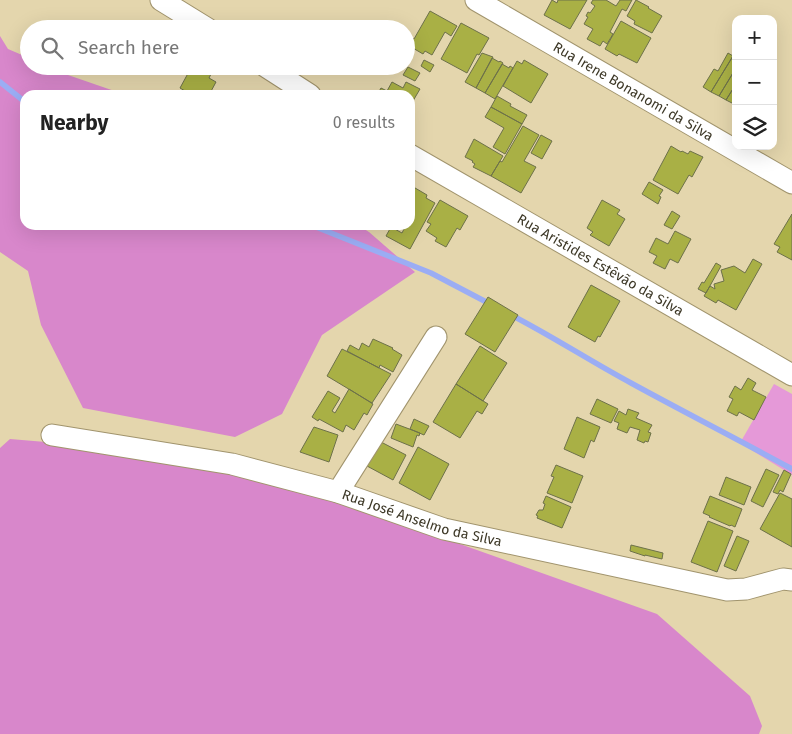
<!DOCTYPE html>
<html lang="en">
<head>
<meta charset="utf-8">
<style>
  body { margin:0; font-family:"Fira Sans",sans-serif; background:#f2f2f2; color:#222 }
  .controls { position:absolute; right:15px; top:15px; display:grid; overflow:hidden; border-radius:10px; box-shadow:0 5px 20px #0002 }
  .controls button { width:45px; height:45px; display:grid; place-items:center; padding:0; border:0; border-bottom:1px solid #e0e0e0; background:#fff; color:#222; font:25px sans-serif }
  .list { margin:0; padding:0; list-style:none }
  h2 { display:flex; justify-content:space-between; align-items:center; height:65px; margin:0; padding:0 20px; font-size:21px }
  h2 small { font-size:16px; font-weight:400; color:#767676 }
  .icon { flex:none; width:28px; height:28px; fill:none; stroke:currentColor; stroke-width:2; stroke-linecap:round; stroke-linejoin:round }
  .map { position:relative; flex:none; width:792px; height:734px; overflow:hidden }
  .search { position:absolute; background:#fff; box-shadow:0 5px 20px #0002; left:20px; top:20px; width:395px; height:55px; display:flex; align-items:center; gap:12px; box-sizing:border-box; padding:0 18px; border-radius:28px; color:#767676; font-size:19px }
  .panel { position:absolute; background:#fff; box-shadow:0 5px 20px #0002; left:20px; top:90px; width:395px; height:140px; border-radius:15px }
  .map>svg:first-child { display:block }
  .green { fill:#e599d8 }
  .forest { fill:#d887cb }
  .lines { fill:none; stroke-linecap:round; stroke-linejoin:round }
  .stream { stroke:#9badf4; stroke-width:5.5 }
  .building { fill:#a9b045; stroke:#6d714a }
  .street-casing { stroke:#a1946d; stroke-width:23 }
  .street { stroke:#fff; stroke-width:21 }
  .labels { text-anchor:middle; stroke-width:4; stroke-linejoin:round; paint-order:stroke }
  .street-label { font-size:14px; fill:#3d3827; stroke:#fef8e3 }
</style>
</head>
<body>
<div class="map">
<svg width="792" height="734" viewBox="0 0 792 734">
  <rect width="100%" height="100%" fill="#e4d6ad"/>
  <!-- green -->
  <path class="green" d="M774,384L792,394V475L740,443Z"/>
  <!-- forest -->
  <path class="forest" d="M0,36L8,49L29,58V66H48L68,75L126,95H25V225H358L369,232L415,272L322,335L282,414L235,437L83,408L41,325L28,271L0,252Z
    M10,439L188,454L305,489L657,614L750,696L762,726L759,734H0V448Z"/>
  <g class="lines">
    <!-- stream -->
    <path class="stream" d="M0,82L25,102
      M311,225L431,273L492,305
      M511,315C552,336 590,361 631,383C684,412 739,440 792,469"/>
  </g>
  <!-- building -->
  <path class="building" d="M552,0L557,3L558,0H587L570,29L544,15Z
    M593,0H606L616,6L620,0H632L626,11L622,9L610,32L613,34L607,44L603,41L600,46L587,39L593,29L584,24L588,17L586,16L588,12L590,13L595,6L591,3Z
    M636,0L649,7L648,8L662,16L652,33L634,24L635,21L627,16Z
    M430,11L457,26L451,36L445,32L432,55L425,51L423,54L406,44L410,37L414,39Z
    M621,21L651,38L637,63L619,54L617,56L605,49Z
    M461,23L489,38L479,55L477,54L467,73L441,59Z
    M482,53L493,57L476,88L465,82Z
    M728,53L733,56L711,92L703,87L714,69L718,71Z
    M733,56L736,58V68L719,96L711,92Z
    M492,58L499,62L500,61L503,63L485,93L476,88Z
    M424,60L434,65L430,72L421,66Z
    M524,60L548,74L531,103L503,86L517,61L522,64Z
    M502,64L509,68L510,66L513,68L495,99L485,93Z
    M192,66H215L209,78L216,82L209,95H189L184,92L185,91L180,88Z
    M408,67L420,73L415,81L403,75Z
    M736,68V84L726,100L719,96Z
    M392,82L403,88L406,82L420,89L410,106V95H377L381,88L387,91Z
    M736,84V101L734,104L726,100Z
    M497,96L511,104L510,106L527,115L522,124L491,107Z
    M491,107L522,124L505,154L493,147L504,128L485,117Z
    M523,126L539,135L524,161L536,167L521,193L491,176L500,161L502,162Z
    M541,135L552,141L542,159L531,153Z
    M474,139L503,156L491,176L473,167L475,164L472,162L473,161L465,157Z
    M671,146L681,152L682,151L688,154L690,151L703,157L692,177L689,175L678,194L653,180Z
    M649,182L663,190L659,196L661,197L658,204L642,194Z
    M410,185L427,195L426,198L435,203L410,249L386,236L391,227L402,233L406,225H410Z
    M440,200L468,216L460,230L457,228L446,247L435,241L437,238L426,231L431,224L427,222Z
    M602,200L620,210L617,214L625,219L609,246L590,235L593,232L587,228Z
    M672,211L680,216L672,229L664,225Z
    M792,214V260L777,252L780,247L774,244Z
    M675,231L691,239L678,263L670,259L665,269L653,263L657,256L649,252L656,238L668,244Z
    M753,259L762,264L736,310L718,300L716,303L704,296L710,286L715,289L714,284L724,281L721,270L734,266L745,273Z
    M716,263L721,266L706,293L698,289L702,282L704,283Z
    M591,285L620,301L600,337L598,336L595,342L568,327Z
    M488,297L518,315L495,352L465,334Z
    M373,339L393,348L392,349L402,355L393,372L380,365L379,368L347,351L350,345L359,350L362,343L369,347Z
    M480,346L507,363L483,401L456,384Z
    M342,349L391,374L372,403L327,376Z
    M748,378L756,383L752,390L766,397L754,420L739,412L737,416L727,411L733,399L729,397L735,386L741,390Z
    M456,384L488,404L482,414L477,411L460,438L433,422Z
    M349,389L373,404L367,415L364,413L354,430L346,425L343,432L319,419L318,421L312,417L328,391L340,398L332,411L335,413Z
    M597,399L618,409L611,423L590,414Z
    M628,409L639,413L636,418L652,425L648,432L651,433L648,442L645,441L644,443L637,440L640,430L630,427L627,433L617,429L619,423L614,421L619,411L626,415Z
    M577,417L600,427L594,442L591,440L584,458L564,449Z
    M414,419L429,426L424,435L410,429Z
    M396,424L420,433L419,436L417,435L413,447L391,438Z
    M314,427L338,435L329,462L300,452Z
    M381,442L406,455L393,480L367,466Z
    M418,447L449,464L430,500L399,483Z
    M556,465L583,476L572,503L547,493L554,477L551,476Z
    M766,469L779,475L763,507L751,501Z
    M784,470L791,474L783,492L780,490L778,494L773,492Z
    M726,477L751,487L744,505L719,495Z
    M780,493L792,499V547L760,529Z
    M546,496L571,507L562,528L537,518L538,516L536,515L539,510H543L545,504L543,503Z
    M710,496L742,509L735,527L731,525L730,526L709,517L710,516L703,513Z
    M708,521L733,531L717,572L691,562Z
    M737,536L749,541L736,571L724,566Z
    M631,545L663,553L662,559L645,555V556L630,551Z"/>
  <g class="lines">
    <!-- street casing -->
    <g class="street-casing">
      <g id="street">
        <path d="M161,0L208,29"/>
        <path id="s1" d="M476,0L792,183"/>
        <path d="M265,66L310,95"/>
        <path id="s2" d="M410,155L792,375"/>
        <path id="s3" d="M52,435L232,464L338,492L444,529L727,590L746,589L783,579L792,580"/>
        <path d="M338,492L436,337"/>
      </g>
    </g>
    <!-- street -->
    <use href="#street" class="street"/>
  </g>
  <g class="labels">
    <!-- street labels -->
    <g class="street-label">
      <text dy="5" stroke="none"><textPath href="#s1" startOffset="182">Rua Irene Bonanomi da Silva</textPath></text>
      <text dy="5" stroke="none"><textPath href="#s2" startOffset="220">Rua Aristides Estêvão da Silva</textPath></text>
      <text dy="5" stroke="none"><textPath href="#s3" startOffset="380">Rua José Anselmo da Silva</textPath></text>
    </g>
  </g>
</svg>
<div class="controls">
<button>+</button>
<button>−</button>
<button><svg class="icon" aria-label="layers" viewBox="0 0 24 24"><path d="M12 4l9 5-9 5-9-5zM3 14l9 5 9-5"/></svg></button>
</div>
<div class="search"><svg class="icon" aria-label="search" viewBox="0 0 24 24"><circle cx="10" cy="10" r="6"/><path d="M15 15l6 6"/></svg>Search here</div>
<section class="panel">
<h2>Nearby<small>0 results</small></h2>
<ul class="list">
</ul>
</section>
</div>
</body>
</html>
